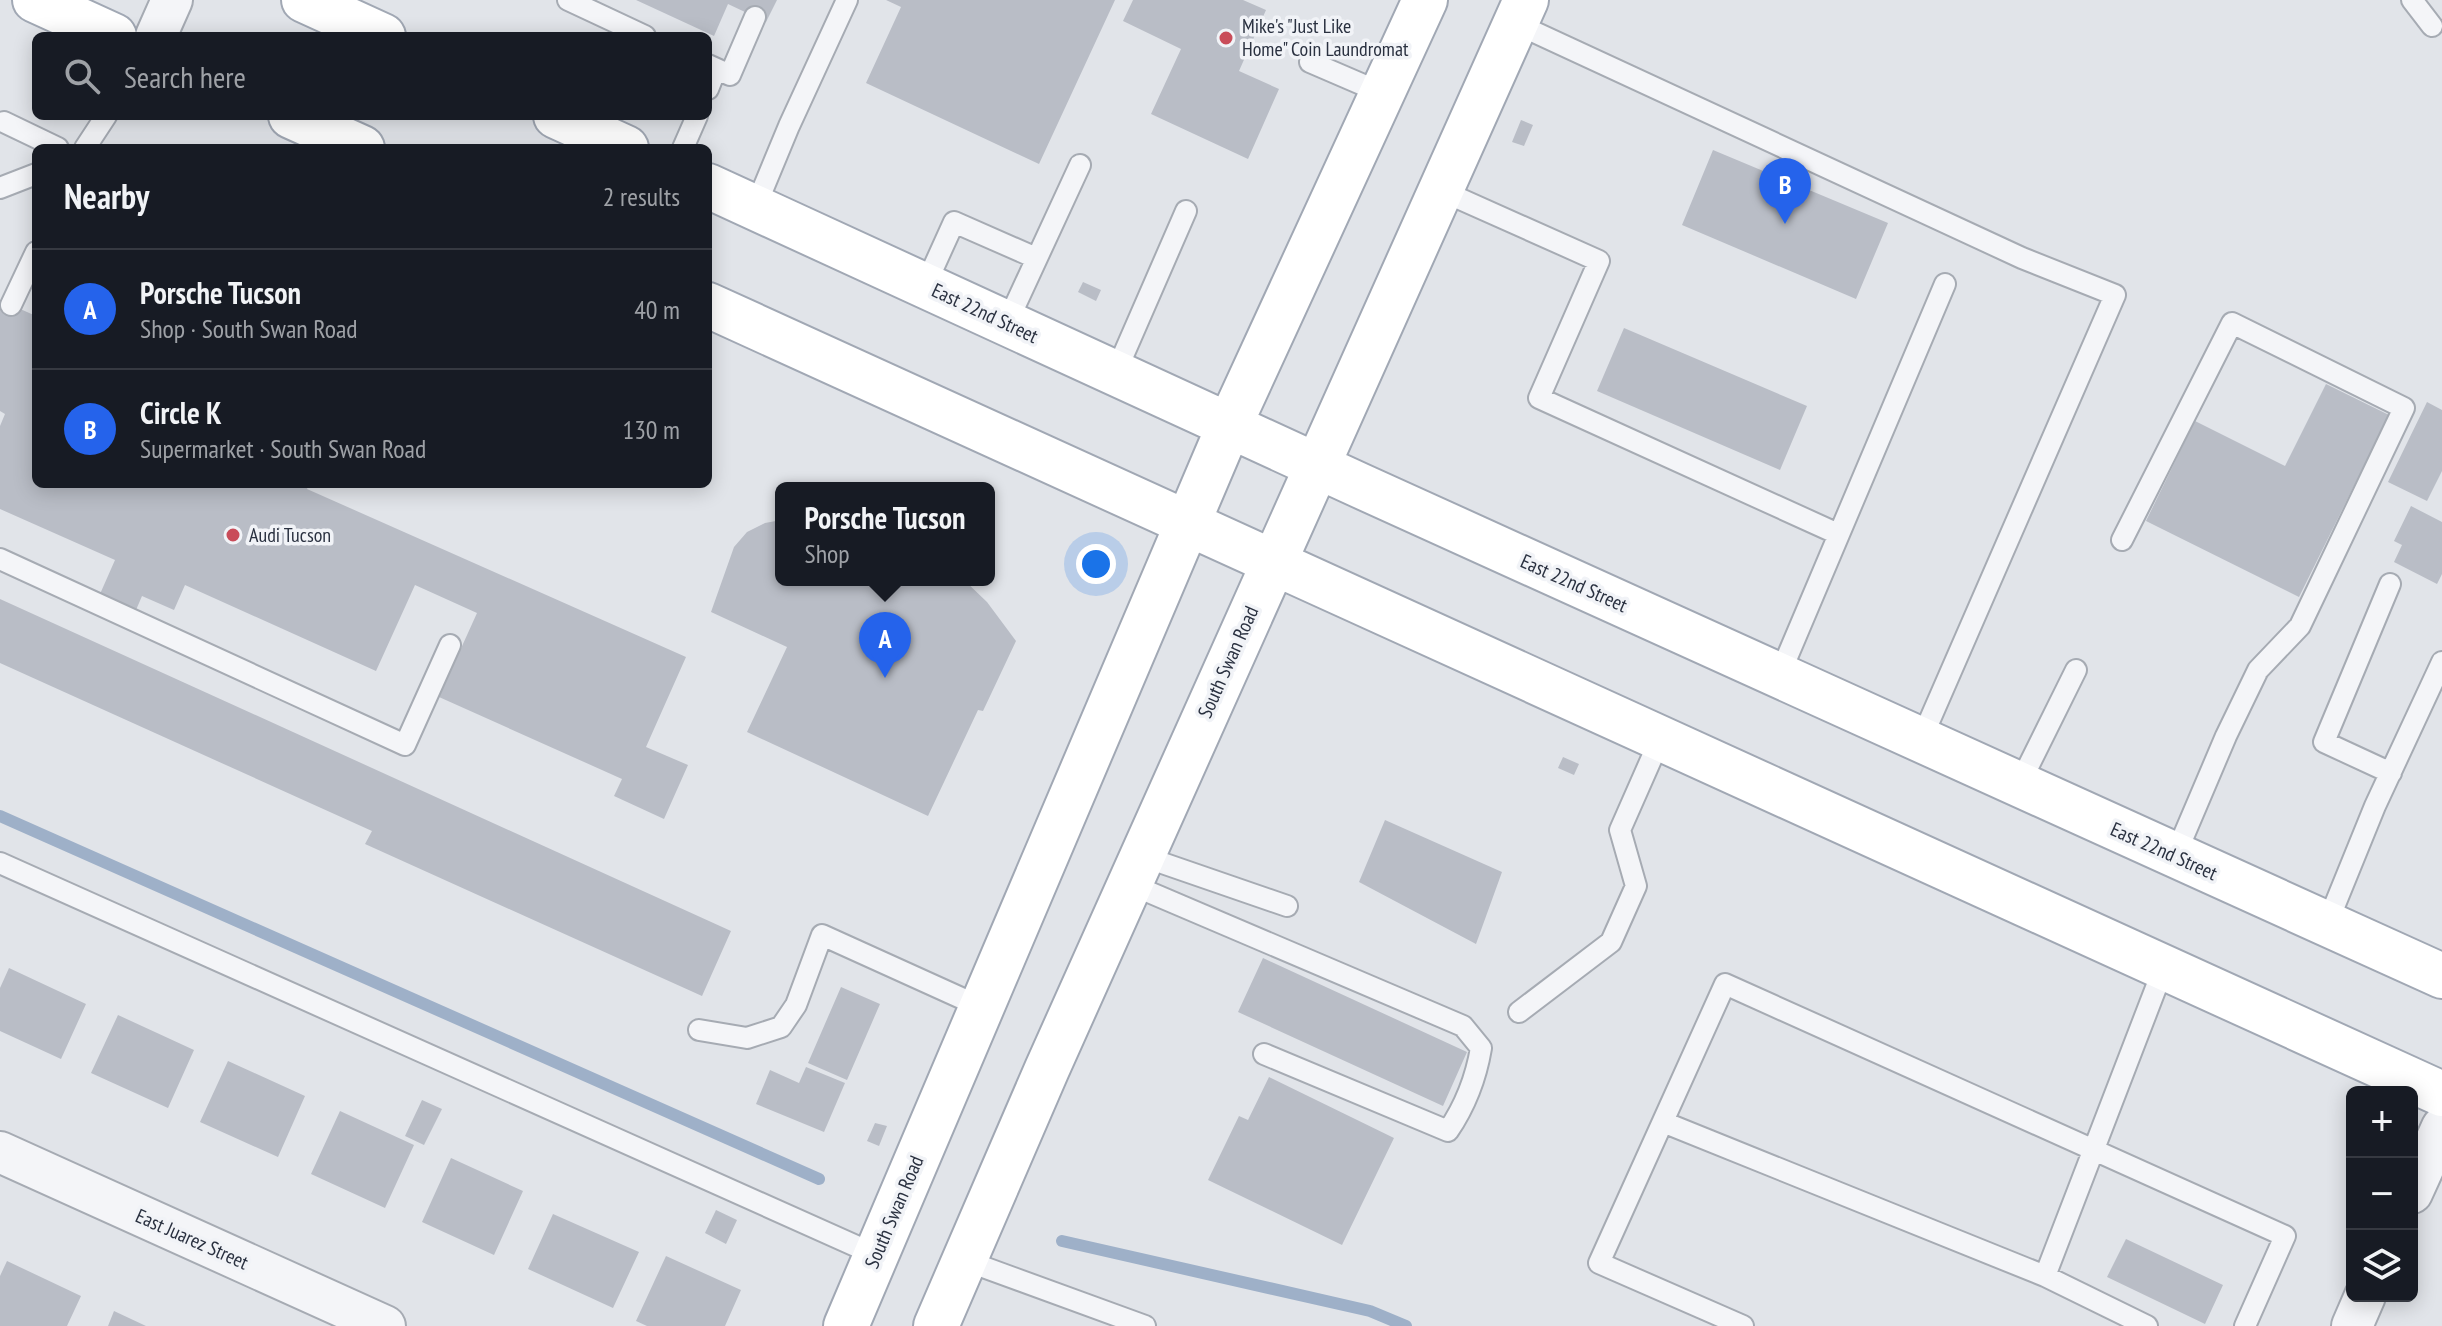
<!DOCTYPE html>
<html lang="en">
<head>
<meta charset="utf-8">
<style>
  body { margin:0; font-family:"PT Sans Narrow",sans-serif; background:#20242c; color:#f1f3f6 }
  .controls { position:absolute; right:24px; bottom:24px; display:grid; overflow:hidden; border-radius:12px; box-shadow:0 4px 20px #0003 }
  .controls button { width:72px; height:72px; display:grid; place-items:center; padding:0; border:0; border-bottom:2px solid #363941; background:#171b24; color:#f1f3f6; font:40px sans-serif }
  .you { position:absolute; left:1096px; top:564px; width:28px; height:28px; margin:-20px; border:6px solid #fff; border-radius:50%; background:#1a73e8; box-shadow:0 0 0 12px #1a73e833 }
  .badge { display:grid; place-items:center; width:52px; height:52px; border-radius:50%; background:#2563eb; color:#fff; font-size:26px; font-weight:700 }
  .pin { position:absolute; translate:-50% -66px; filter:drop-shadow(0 2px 4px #0008) }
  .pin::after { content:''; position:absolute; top:42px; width:28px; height:24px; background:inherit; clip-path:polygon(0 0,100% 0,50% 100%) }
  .popup { position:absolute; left:775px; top:482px; width:220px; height:104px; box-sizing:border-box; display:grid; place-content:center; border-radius:12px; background:#171b24; filter:drop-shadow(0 2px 6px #0005); font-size:26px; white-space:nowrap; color:#9ea1a6 }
  .popup b { font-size:30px; color:#f1f3f6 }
  .popup::after { content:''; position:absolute; left:50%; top:100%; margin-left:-16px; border:16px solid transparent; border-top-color:#171b24 }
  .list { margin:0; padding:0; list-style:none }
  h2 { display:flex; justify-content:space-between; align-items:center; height:104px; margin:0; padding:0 32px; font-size:34px }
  h2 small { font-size:26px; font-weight:400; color:#9ea1a6 }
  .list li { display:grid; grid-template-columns:52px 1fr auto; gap:24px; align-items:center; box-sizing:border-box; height:120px; padding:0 32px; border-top:2px solid #363941 }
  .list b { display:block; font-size:30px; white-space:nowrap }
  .list p { margin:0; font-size:26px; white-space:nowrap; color:#9ea1a6 }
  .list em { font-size:26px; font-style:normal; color:#9ea1a6 }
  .icon { flex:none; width:44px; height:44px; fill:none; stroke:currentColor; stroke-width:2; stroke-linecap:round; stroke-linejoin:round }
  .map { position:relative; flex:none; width:2442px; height:1326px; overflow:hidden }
  .search { position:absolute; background:#171b24; box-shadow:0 4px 20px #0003; left:32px; top:32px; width:680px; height:88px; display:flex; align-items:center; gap:20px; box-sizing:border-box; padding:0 28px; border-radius:12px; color:#9ea1a6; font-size:30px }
  .panel { position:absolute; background:#171b24; box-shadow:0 4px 20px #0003; left:32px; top:144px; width:680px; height:344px; border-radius:12px }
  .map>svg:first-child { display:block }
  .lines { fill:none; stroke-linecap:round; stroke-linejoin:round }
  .stream { stroke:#9eb0c8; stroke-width:12 }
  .building { fill:#b9bdc6 }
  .service-casing { stroke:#a6abb3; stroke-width:24 }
  .minor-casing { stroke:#a6abb3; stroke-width:44 }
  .primary-casing { stroke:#a1a8b4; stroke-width:48 }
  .service { stroke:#f4f5f8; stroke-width:20 }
  .minor { stroke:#f4f5f8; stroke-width:40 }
  .primary { stroke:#fff; stroke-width:44 }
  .poi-dot { fill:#c94c59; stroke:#f1f3f7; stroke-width:3 }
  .labels { text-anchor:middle; stroke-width:7; stroke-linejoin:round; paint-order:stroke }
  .poi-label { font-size:20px; fill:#2a3140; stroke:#f1f3f7; text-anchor:start }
  .street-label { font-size:20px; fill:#2a3140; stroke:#f1f3f7 }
</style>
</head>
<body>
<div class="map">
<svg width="2442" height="1326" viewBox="0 0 2442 1326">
  <rect width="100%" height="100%" fill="#e1e4e9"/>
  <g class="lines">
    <!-- stream -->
    <path class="stream" d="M0,816L819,1179
      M1062,1241L1370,1311L1406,1326"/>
  </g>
  <!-- building -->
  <path class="building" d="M636,0H777L766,22L728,4L714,36Z
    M886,0H1115L1039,164L866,83L901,7Z
    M1133,0H1243L1266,10L1239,71L1279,89L1248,159L1151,114L1181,49L1123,21Z
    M1521,120L1533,125L1524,146L1512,142Z
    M1713,150L1888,223L1856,299L1682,225Z
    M1083,282L1101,290L1096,301L1078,292Z
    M0,300L36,316V484H309L307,489L686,657L646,747L688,765L664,819L614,796L622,779L439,697L477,613L415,585L376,671L185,585L174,610L142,596L136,610L100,594L115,560L0,509V426L5,414L0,411Z
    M1624,328L1807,406L1780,470L1597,391Z
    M2326,384L2389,415L2299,597L2146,521L2195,421L2285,466Z
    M2427,402L2442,410V471L2427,501L2388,482Z
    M2411,506L2442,522V574L2437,584L2394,562L2402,545L2394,541Z
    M781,520V580H964L987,602L1016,641L983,711L978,710L928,816L747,732L787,647L711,612L734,547L747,532L765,523Z
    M0,599L731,931L702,996L365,844L372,831L0,663Z
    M1563,757L1579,764L1574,775L1558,768Z
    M1385,820L1502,872L1476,944L1359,882Z
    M1263,958L1467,1052L1443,1106L1238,1012Z
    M9,968L86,1004L61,1059L0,1031V988Z
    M841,987L880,1004L847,1080L808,1063Z
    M118,1015L194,1050L168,1108L91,1073Z
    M228,1061L305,1096L278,1157L200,1122Z
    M806,1067L845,1083L824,1132L756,1104L770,1070L799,1083Z
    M1269,1077L1394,1138L1342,1245L1208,1180L1239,1116L1248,1120Z
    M422,1100L442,1109L424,1145L405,1136Z
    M340,1111L414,1145L385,1208L311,1174Z
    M875,1123L887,1126L879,1146L867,1141Z
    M451,1158L523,1191L494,1255L422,1222Z
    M716,1210L737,1220L726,1244L705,1233Z
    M553,1214L639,1252L613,1308L528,1269Z
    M2126,1239L2223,1285L2205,1324L2107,1277Z
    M666,1256L741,1290L725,1326H647L636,1321Z
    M7,1261L81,1296L67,1326H0V1276Z
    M114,1311L146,1326H108Z"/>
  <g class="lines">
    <!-- service casing -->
    <g class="service-casing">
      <path id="service" d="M568,0L645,36
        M2412,0L2432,26
        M1515,23L2022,258L2115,295L1921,740
        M1310,62L1382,93
        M708,65L730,75L755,17
        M708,89L716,69
        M4,122L58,148
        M85,148L106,116
        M683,148L697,116
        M0,188L36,174
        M1440,190L1599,261L1539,398L1838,534
        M755,208L789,126L847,0
        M925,286L954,222L1036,258
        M11,305L36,252
        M1007,323L1080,165
        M1115,374L1186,211
        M2122,540L2232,323L2404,408L2300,626L2258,670L2226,736L2175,856
        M0,559L405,745L450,645
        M2390,584L2324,742L2391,773
        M1779,676L1945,284
        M2019,785L2076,670
        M1142,856L1287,906
        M0,863L876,1255
        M1130,884L1463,1026L1481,1048C1476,1078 1465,1106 1448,1131L1264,1054
        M2327,924L2375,806L2442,662
        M1519,1012L1611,942L1636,886L1620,830L1661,737
        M699,1030L747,1038L781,1027L796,1005L822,935L981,1007
        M1663,1122L2045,1276L2147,1326
        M964,1260L1145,1326
        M2045,1276L2164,967
        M1743,1326L1599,1263L1725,984L2285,1236L2245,1326"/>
    </g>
    <!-- minor casing -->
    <g class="minor-casing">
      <path id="minor" d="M156,36L172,0
        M0,1152L385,1326
        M2412,1193L2442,1127
        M2352,1326L2365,1296"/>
    </g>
    <!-- primary casing -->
    <g class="primary-casing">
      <path id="primary" d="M35,0L114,36
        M304,0L383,36
        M291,116L362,148
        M556,116L626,148
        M708,186L1361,486L2442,976
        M708,305L2442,1094
        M846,1326L1229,426L1425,0
        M936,1326L1047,1069L1526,0"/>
    </g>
    <!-- service -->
    <use href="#service" class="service"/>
    <!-- minor -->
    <use href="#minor" class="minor"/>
    <!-- primary -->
    <use href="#primary" class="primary"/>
  </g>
  <!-- markers -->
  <g class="poi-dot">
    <circle cx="1226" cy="38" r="8"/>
    <circle cx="233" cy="535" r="8"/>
  </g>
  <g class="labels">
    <!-- poi labels -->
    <g class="poi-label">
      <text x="1242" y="33">Mike's "Just Like<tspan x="1242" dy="23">Home" Coin Laundromat</tspan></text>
      <text x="249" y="542">Audi Tucson</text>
    </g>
    <!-- street labels -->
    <g class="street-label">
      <text transform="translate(985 313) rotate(25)" y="7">East 22nd Street</text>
      <text transform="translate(1574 583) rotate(24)" y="7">East 22nd Street</text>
      <text transform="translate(1228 662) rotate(-66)" y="7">South Swan Road</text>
      <text transform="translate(2164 851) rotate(24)" y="7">East 22nd Street</text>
      <text transform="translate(894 1212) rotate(-67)" y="7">South Swan Road</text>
      <text transform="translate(192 1239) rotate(24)" y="7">East Juarez Street</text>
    </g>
  </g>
</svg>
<div class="controls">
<button>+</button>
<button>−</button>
<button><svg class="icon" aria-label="layers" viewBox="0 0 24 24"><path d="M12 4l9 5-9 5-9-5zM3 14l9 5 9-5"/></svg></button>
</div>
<div class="you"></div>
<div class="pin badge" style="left:885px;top:678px">A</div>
<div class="popup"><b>Porsche Tucson</b>Shop</div>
<div class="pin badge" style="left:1785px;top:224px">B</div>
<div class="search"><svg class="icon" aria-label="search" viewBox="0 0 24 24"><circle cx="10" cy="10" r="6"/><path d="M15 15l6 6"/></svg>Search here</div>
<section class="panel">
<h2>Nearby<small>2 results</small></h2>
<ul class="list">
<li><span class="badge">A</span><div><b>Porsche Tucson</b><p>Shop · South Swan Road</p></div><em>40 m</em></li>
<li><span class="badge">B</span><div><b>Circle K</b><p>Supermarket · South Swan Road</p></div><em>130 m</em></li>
</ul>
</section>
</div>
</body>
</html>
